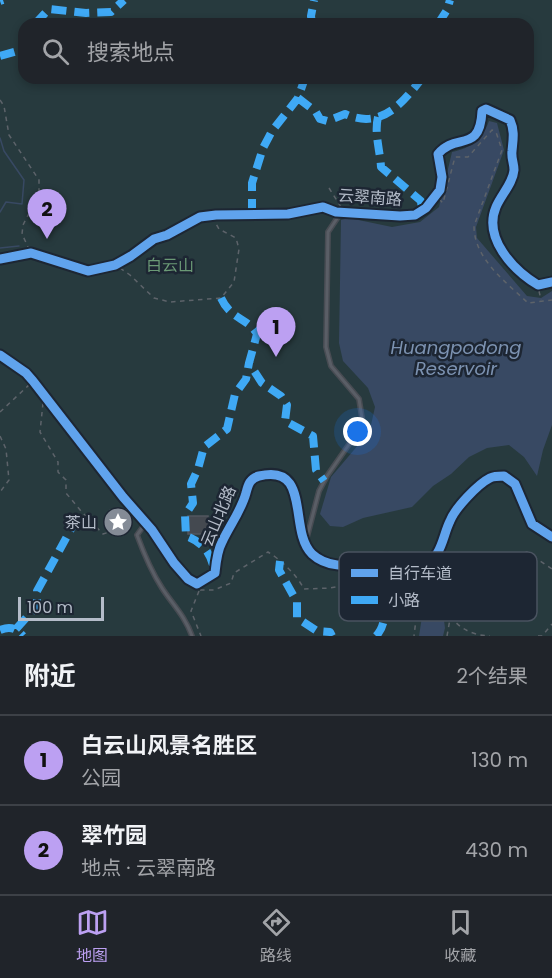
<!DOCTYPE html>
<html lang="zh">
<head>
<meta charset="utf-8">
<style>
  body { margin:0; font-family:Poppins,"Noto Sans SC",sans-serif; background:#2d3036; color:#f1f3f6 }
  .scale { position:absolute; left:18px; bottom:15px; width:86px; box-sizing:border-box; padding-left:6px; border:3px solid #b4bcc9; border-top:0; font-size:16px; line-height:21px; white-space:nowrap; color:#b4bcc9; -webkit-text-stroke:4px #1d2633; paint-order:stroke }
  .you { position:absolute; left:358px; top:432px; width:21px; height:21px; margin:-15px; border:4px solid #fff; border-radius:50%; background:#1a73e8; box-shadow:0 0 0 9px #1a73e833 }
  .badge { display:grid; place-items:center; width:39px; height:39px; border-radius:50%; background:#bca0f2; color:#111; font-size:20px; font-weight:700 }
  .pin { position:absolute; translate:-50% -50px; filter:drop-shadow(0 2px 3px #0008) }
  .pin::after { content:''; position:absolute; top:32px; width:21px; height:18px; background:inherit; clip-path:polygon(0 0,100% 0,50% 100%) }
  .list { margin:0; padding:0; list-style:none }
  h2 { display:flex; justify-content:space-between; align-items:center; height:78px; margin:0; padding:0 24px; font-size:26px }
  h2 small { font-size:20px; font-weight:400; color:#a2a4a8 }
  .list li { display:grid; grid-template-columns:39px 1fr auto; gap:18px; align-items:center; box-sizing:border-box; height:90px; padding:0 24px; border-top:2px solid #3d4147 }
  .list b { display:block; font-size:22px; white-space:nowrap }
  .list p { margin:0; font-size:20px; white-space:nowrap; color:#a2a4a8 }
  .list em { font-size:20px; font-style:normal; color:#a2a4a8 }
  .icon { flex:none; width:33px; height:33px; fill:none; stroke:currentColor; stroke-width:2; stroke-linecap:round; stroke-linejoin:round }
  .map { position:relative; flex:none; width:552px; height:636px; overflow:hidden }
  .search { position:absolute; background:#20242a; box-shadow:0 3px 9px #0003; left:18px; right:18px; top:18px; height:66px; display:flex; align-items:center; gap:15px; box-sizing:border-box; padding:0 21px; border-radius:18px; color:#a2a4a8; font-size:22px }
  .sheet { height:258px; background:#20242a }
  nav { display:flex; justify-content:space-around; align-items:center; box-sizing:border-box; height:84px; border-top:2px solid #3d4147; background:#20242a; font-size:16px; color:#a2a4a8 }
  nav a { display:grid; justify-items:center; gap:3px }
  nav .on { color:#bca0f2 }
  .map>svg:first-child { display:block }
  .green { fill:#273a3e; fill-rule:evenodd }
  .water { fill:#384963 }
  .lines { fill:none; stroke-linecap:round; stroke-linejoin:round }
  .stream { stroke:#384963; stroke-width:1.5 }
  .building { fill:#444950; stroke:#52575f; stroke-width:1.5 }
  .lane-casing { stroke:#484c53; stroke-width:6 }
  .street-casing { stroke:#484c53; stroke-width:9 }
  .path { stroke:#5d636a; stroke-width:1.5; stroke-dasharray:4.5 4.5; stroke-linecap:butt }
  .lane { stroke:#5a5e66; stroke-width:3 }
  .street { stroke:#5a5e66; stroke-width:6 }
  .quiet { stroke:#3fa9f5; stroke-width:8; stroke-dasharray:15 8; stroke-linecap:butt }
  .cycleway-casing { stroke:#1d2633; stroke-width:13 }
  .cycleway { stroke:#60a3ed; stroke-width:9 }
  .labels { text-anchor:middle; stroke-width:5; stroke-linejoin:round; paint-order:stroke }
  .street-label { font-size:16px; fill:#b4bcc9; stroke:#1d2633 }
  .park-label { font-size:16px; fill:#6b9a76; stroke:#1d2633 }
  .poi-label { font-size:16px; fill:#b4bcc9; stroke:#1d2633; text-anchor:end }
  .water-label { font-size:18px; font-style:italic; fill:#7c92b1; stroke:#1d2633 }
  .key { fill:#1d2633; stroke:#4a5360; stroke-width:1.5 }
  .key-label { font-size:16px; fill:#b4bcc9 }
</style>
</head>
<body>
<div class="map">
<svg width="552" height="636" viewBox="0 0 552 636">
  <rect width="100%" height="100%" fill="#2a3038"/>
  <!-- green -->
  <path class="green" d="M0,0H552V636H0ZM24,24H528V78H24Z"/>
  <!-- water -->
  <path class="water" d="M489,121L497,123L504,150L476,227L477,238L527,296L541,298L552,291V425L543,450L537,476L524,457L509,445L487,448L469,457L451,474L433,486L412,507L363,518L343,527L330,526L320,514L331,477L359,444L371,425L375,407L368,388L343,361L339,343L341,220L349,218L392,227L420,222L439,207L452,152C471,148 482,140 489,121Z
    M424,604L442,605L445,628L443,636H419Z"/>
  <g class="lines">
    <!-- stream -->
    <path class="stream" d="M0,138L4,151L24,180L22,204L6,202L0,212
      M0,248L19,246"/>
  </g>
  <!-- building -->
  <path class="building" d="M188,516H208V534H188Z"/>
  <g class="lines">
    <!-- lane casing -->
    <g class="lane-casing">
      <path id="lane" d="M145,524L137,535C144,554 151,571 162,588C173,605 185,616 192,636
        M306,541L319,491L327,476L359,430L362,418L359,399L331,366L326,347L328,232L340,214"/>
    </g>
    <!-- street casing -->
    <g class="street-casing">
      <path id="street" d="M0,259L31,253L88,271L115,265L131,256L154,239L167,235L200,217L216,215L288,214L323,207L336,212L400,216L415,215L426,208L440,190L442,177L438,154C456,132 480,154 482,111L486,109L510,120C515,131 513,140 512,151C511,158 514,163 514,170C513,183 501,195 496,207C483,238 513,270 538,285L552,282
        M0,355L26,373L33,381L123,497L152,530L174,563L188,579L197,584L215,573C216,563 217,551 222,542C230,525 241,511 246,493C248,485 250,478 259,476C312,463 288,531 312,554C326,567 347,567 364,563C372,562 379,558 387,558C399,559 409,569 422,565C442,559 442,537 450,521C455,508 478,484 490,478C494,476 500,476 504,476L515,484L532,524L552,537"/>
    </g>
    <!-- path -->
    <path class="path" d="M0,100L4,106L9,135L39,180V194L23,225L22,234L28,247
      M329,188L341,207
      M439,199L443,203L455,157H468L492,130L496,132L502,150L474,226C474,259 506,282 528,303L552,300
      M120,268L130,275L154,298L170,302L221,298L234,282L239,249L236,238L219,229L215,222
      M539,291L541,300
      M43,403L40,432L58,462V472L66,480V493L81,511L103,534L119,529L132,517
      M0,412L30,384
      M0,436L6,449L9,480L0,492
      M435,565C441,600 447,634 490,636
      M200,590H214L231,583L234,573L268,552C281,560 297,575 304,589L330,588L356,583L383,598L408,607L412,611H417L414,636
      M199,591L191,611L201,636
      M441,595L450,593L460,582L499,588L505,556L527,552L552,569
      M417,606L444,607
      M447,636L450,619
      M538,636H542L552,624"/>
    <!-- lane -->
    <use href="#lane" class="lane"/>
    <!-- street -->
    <use href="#street" class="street"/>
    <!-- quiet -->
    <path class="quiet" d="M0,1L3,0
      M35,24L49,9L86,13L111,12L124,0
      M312,24L311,16L314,0
      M438,24L447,10L450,0
      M0,56L24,49V47
      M298,98L316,112L320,119L327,121L345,114C381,130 402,104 422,78
      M378,117C374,133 380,150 381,167L421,201L422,211
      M252,214V183L263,148L272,131L298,98L305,78
      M221,298C231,320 247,317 257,334L249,363L262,383L281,396L287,405L285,421L313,436L316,470L324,481
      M280,561L279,570L297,602V618L317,631L330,632L332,636
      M213,565C209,550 200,541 186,536L185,515L193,503L191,484L198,469L204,447L227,429L235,394L246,379L249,363
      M417,611L412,587L422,579L423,565
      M16,629L37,606V591L81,511
      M0,630C10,626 16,628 23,636
      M376,636C386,626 385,611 383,598"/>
    <!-- cycleway casing -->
    <g class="cycleway-casing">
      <path id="cycleway" d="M0,259L31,253L88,271L115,265L131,256L154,239L167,235L200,217L216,215L288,214L323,207L336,212L400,216L415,215L426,208L440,190L442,177L438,154C456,132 480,154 482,111L486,109L510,120C515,131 513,140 512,151C511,158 514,163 514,170C513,183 501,195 496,207C483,238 513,270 538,285L552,282
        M0,355L26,373L33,381L123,497L152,530L174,563L188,579L197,584L215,573C216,563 217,551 222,542C230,525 241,511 246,493C248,485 250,478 259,476C312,463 288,531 312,554C326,567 347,567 364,563C372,562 379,558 387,558C399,559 409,569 422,565C442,559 442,537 450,521C455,508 478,484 490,478C494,476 500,476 504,476L515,484L532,524L552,537"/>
    </g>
    <!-- cycleway -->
    <use href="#cycleway" class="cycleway"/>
  </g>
  <!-- icons -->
  <defs>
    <g id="sight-disc" transform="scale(1.5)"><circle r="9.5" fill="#848b96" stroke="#1d2633"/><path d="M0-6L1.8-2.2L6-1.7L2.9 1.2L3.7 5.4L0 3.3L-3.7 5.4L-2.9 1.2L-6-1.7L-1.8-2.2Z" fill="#fff"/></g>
  </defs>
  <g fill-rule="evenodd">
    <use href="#sight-disc" x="118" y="522"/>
  </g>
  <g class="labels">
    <!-- street labels -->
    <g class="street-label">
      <text transform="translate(370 197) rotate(4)" y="6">云翠南路</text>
      <text transform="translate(218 516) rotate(-67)" y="6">云山北路</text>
    </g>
    <!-- park labels -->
    <g class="park-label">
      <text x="170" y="271">白云山</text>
    </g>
    <!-- poi labels -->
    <g class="poi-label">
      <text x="97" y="528">茶山</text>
    </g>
    <!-- water labels -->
    <g class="water-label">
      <text x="456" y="354">Huangpodong<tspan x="456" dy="21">Reservoir</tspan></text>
    </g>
  </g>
  <!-- legend -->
  <rect x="339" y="552" width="198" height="69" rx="9" class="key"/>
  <rect x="351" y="569" width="27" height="8" fill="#60a3ed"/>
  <rect x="351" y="596" width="27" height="8" fill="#3fa9f5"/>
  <g class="key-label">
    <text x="388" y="579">自行车道</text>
    <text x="388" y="606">小路</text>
  </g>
</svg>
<div class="scale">100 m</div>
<div class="you"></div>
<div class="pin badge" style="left:276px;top:357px">1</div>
<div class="pin badge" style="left:47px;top:239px">2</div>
<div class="search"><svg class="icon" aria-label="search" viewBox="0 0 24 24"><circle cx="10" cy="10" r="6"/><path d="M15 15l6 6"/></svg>搜索地点</div>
</div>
<section class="sheet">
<h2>附近<small>2个结果</small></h2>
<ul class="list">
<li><span class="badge">1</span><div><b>白云山风景名胜区</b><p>公园</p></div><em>130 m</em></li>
<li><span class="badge">2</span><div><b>翠竹园</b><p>地点 · 云翠南路</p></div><em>430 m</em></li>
</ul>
</section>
<nav>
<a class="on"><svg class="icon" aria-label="map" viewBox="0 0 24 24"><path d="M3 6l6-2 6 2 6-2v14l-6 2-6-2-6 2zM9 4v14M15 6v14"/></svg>地图</a>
<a><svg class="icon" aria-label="directions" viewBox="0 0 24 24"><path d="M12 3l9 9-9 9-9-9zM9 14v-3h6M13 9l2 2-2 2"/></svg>路线</a>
<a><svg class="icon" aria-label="saved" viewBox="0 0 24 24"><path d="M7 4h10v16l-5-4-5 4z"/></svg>收藏</a>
</nav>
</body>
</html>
